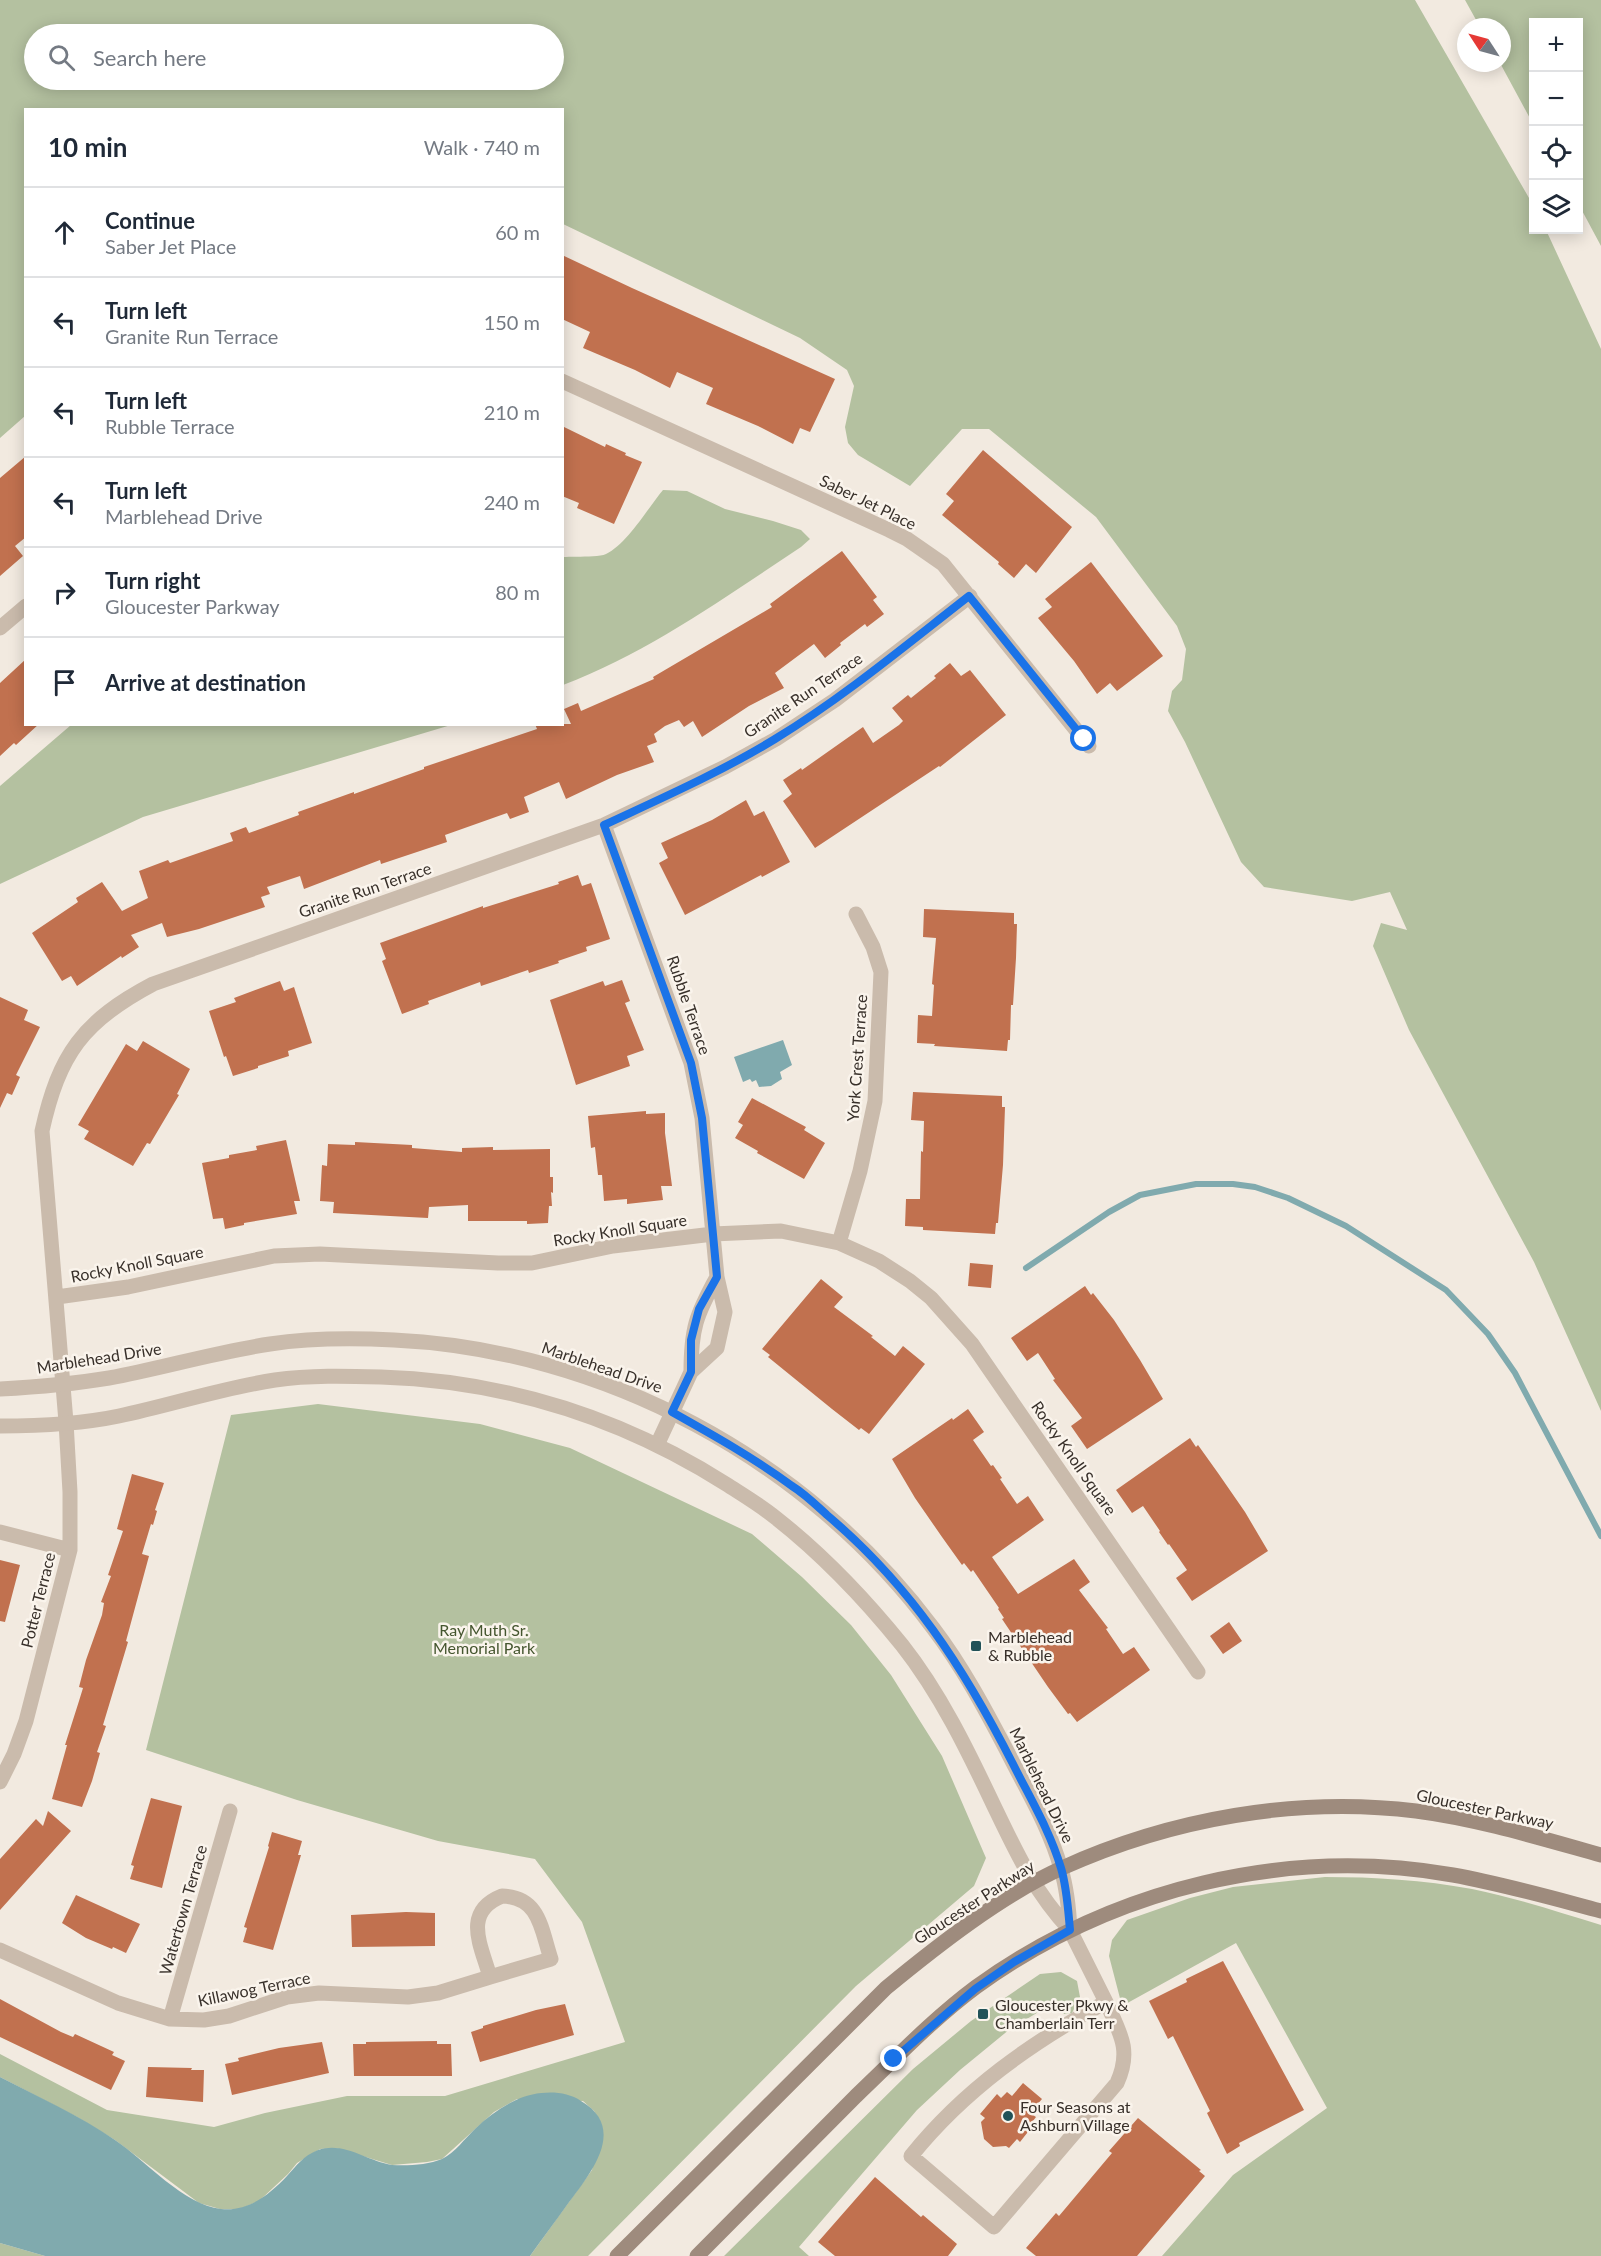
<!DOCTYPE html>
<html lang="en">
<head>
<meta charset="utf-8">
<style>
  body { margin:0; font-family:Lato,sans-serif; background:#f6f6f7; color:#1f2937 }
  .controls { position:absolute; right:18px; top:18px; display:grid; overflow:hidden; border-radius:0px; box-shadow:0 3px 15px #0003 }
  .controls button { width:54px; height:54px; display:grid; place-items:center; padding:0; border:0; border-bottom:2px solid #e0e1e3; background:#fff; color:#1f2937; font:30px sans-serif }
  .compass { position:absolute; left:1457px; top:18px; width:54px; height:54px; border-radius:50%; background:#fff; box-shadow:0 3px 15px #0003; rotate:306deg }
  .stop { position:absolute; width:18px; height:18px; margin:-14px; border:4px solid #1a73e8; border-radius:50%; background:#fff }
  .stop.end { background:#1a73e8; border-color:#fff; box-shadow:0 2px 6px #0008 }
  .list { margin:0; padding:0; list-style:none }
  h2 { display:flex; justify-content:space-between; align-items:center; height:78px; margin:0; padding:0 24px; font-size:26px }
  h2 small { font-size:20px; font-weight:400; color:#747a83 }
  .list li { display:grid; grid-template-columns:39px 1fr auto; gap:18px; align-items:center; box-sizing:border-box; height:90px; padding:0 24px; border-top:2px solid #e0e1e3 }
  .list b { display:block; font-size:22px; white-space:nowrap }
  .list p { margin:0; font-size:20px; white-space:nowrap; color:#747a83 }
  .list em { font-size:20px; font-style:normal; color:#747a83 }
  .icon { flex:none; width:33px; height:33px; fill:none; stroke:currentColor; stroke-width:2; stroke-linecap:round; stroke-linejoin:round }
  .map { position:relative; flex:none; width:1601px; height:2256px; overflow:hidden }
  .search { position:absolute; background:#fff; box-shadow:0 3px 15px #0003; left:24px; top:24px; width:540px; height:66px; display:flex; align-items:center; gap:15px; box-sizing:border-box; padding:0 21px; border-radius:33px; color:#747a83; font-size:22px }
  .panel { position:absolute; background:#fff; box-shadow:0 3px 15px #0003; left:24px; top:108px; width:540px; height:618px; border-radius:0px }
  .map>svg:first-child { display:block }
  .green { fill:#b4c1a0; fill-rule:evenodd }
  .water { fill:#80aaae }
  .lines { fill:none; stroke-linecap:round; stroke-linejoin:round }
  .stream { stroke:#80aaae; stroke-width:6 }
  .building { fill:#c1714f }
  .minor { stroke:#cabbac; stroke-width:15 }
  .tertiary { stroke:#cabbac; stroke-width:15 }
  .secondary { stroke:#9e8b7d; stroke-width:15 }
  .route { stroke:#1a73e8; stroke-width:8 }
  .poi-dot { fill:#215258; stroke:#faf4ec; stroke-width:2 }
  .labels { text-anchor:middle; stroke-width:5; stroke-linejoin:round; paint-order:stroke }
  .street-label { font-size:16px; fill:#38302a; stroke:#faf4ec }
  .park-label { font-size:16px; fill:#45562f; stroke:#faf4ec }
  .poi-label { font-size:16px; fill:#38302a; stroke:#faf4ec; text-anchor:start }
</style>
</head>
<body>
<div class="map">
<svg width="1601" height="2256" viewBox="0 0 1601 2256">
  <rect width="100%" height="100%" fill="#f2eae0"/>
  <!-- green -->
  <path class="green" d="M0,0H1415L1533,205L1534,230H1546L1601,349V1411L1534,1262L1409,1030L1373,946L1381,923L1407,930L1390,892L1352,901L1264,887L1241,862L1185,742L1168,711L1172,691L1182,680L1186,649L1177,626L1096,517L989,429H962L910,486L858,455L848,443L845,427L854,386L847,370L800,338L563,224L562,110H26L25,416L0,438ZM554,34V80H34V34Z
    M1465,0H1601V246L1579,205L1578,22H1534L1533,124L1500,63H1502V27H1480Z
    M663,490L687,491L725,509L773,521L801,530L810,539L801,547C724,598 649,652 563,685V557C573,556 597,558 606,554C627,544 648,508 663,490Z
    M71,725V724L451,725L143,817L0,884V786Z
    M318,1404L480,1424L570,1448L752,1534L802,1577L851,1625L891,1675L942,1756L986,1858L974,1886L856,1986L588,2256H530L592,2170L600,2121L594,2111L583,2101L517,2099L494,2112L442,2159L427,2162L392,2165L336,2148L320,2149L297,2163L288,2174L259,2201L240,2209H220L199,2203L115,2140L77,2117L0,2077V2054L107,2110L214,2127L265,2113L347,2096H445L625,2042L582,1922L535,1859L438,1841L297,1800L146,1750L231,1415Z
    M1325,1877C1375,1877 1423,1880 1472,1889C1516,1898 1558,1912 1601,1925V2256H1162L1233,2175L1327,2108L1236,1943L1122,2006L1109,1956L1112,1940L1127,1920L1190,1898L1233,1887Z
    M1061,1972L1077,1981L1080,1997L1072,2013L1064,2014L1055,2002L1010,2029L960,2070L917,2110L799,2247L809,2256H724L913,2069L971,2021L1040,1974Z
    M0,2243L45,2256H0Z"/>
  <!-- water -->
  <path class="water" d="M783,1040L792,1065L780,1072L782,1079L771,1086L759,1087L756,1080L752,1082L750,1079L743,1082L734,1057Z
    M0,2077C39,2097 80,2116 115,2140C146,2161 184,2205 221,2209C248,2212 269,2195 287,2176C297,2165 303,2156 318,2150C344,2141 367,2161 392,2165C407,2166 428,2165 442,2159C455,2153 465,2138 475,2129C487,2117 501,2107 516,2100C536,2091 563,2089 581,2101C629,2129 589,2175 567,2205C555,2222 542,2239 530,2256H45L0,2243Z"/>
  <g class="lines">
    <!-- stream -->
    <path class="stream" d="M1026,1268L1109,1212L1140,1195L1196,1184H1233L1255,1187L1288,1198L1346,1226L1446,1290L1488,1334L1515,1373L1601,1536"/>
  </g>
  <!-- building -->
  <path class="building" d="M562,255L632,288L835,379L810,432L800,428L793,444L758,426L706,404L713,388L677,372L670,388L635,370L583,348L590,332L562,319Z
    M562,426L605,447L606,444L626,453L625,455L642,462L614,524L577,508L579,503L562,496Z
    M983,450L1072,527L1036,573L1026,564L1014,578L998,564L999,562L942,515L954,501L946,494Z
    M26,456V537L15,546L23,556L0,576V478Z
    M842,551L877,597L873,600L884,614L867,627L865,624L840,643L841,645L825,658L814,644L775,673L784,688L749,706L702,737L693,721L684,727L679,720L665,726L654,734L657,742L647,746L654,762L617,775L566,799L559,782L524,797L529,812L510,819L507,813L445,835L447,842L381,864L380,860L304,889L300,876L267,887L270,894L261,897L265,907L199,929L167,937L162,923L131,935L139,947L122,958L121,956L77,986L71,976L62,981L32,933L78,902L76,898L102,882L122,911L148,898L139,871L168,860L170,863L233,841L230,833L246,827L249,833L299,815L298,812L354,792V794L424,769V767L537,729L535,724H571L564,709L578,703L581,711L654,679L653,677L772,607L770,604Z
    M1091,562L1163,656L1117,691L1110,683L1097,694L1074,661L1038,618L1052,607L1045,599Z
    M26,659V724H39L16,745L14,743L0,756V683Z
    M950,663L961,676L970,670L1006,715L940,767L939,766L815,848L783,801L792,794L783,780L801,768L802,770L863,727L873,743L899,725L903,721L892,708L908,695L911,698L936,678L934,676Z
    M746,800L754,816L764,811L790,862L762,877L761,875L685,915L659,863L668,858L661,843L712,820Z
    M578,875L582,886L591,883L610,939L586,947L587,951L558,961L559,963L529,973L528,970L481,986L480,982L428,1001L429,1004L402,1014L382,961L386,959L380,943L483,906V908L559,884L558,882Z
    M924,909L1014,913V924H1017L1016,958L1013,1005H1011L1010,1040H1008L1007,1051L934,1046L935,1044L917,1043L918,1015L932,1016L934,985L932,984L936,938L923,937Z
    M622,980L630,1001L625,1003L644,1050L627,1056L630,1066L576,1085L550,1000L603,981L605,986Z
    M280,981L284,991L294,987L312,1043L288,1051L289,1056L258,1066V1068L233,1076L226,1056L224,1057L209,1011L236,1002L234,998Z
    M0,997L28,1010L24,1020L40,1027L16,1075L20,1077L12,1095L7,1093L0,1108Z
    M143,1041L190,1069L177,1094L179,1095L150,1144L147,1143L133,1166L84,1139L89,1131L78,1125L126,1044L137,1051Z
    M913,1092L1002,1096V1107H1005L1003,1165L998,1223H996L995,1234L923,1230V1227L905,1226L906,1199H920L921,1151L923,1152L924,1121L911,1120Z
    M752,1098L806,1127L804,1130L825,1143L804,1179L757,1153L758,1151L735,1138L743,1125L738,1122Z
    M646,1111V1114L665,1113V1133L672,1186H661L663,1200L627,1204V1199L604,1201L602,1175H598L595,1147L591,1148L588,1116Z
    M286,1140L300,1201H294L297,1214L244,1223V1225L225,1229L223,1218L213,1219L202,1163L229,1158V1155L257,1150L256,1146Z
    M355,1142L412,1145V1148L462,1152V1148L493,1147V1150L550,1149V1177H553V1193L551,1192L552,1206H549L548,1223L527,1224V1221H468V1205L429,1207L428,1218L333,1213L334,1202L320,1201L322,1165L327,1166L328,1144L355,1145Z
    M970,1263L993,1265L991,1288L968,1286Z
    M821,1279L843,1297L834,1307L873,1336L871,1337L895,1356L903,1346L925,1364L869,1434L861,1428L859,1430L832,1409L768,1357L770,1355L762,1349Z
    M1085,1286L1091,1295L1093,1293L1114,1320L1140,1360L1163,1399L1087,1449L1071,1426L1082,1418L1053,1380L1055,1379L1038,1353L1027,1361L1011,1338Z
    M968,1409L984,1432L973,1440L991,1466L993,1465L1002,1478L1000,1479L1017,1504L1028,1496L1044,1520L992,1557L1018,1594L1074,1559L1090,1582L1079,1590L1108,1628L1106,1629L1123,1654L1134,1647L1150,1670L1077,1722L1070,1713L1068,1714L1048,1687L1002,1619L1004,1618L998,1609L999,1608L973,1570L971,1572L964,1563L962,1565L942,1537L915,1498L892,1459L952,1418L953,1420Z
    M1190,1438L1196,1447L1198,1445L1218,1473L1245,1512L1268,1551L1192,1601L1176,1578L1187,1570L1169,1544L1168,1545L1159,1532L1160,1531L1143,1506L1132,1513L1116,1490Z
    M132,1474L164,1483L155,1510L157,1511L153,1525L151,1524L142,1554L149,1556L126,1641L128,1642L103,1725L106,1726L97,1752L100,1753L92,1781L82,1807L52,1799L67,1745H65L79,1701L83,1688L79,1687L86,1660L102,1615L104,1603L101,1602L111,1576L108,1575L123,1531L117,1529Z
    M0,1560L20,1565L5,1622L0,1621Z
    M1229,1622L1242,1641L1223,1654L1210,1636Z
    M151,1798L182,1806L162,1888L130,1879L134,1866L131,1865Z
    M48,1811L71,1831L0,1910V1859L36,1819L43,1826Z
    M272,1832L302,1841L298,1855H301L273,1950L243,1942L247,1928L244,1927L269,1847L268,1846Z
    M76,1895L140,1924L126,1953L113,1947L112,1949L86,1938L62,1923Z
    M406,1912L435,1913V1946L352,1947L351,1915Z
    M1223,1961L1304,2110L1239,2143L1240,2146L1227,2154L1207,2113L1210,2111L1173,2036L1168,2039L1149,2001L1187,1982L1186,1979Z
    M0,1999L61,2032L73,2037L75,2034L114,2052L112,2055L125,2061L111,2090L0,2037Z
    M565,2004L574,2035L480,2062L471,2032L483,2028V2026L536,2010Z
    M437,2041V2044H451L452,2076H354L353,2044H366V2042Z
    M322,2042L329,2073L232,2095L225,2064L239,2061L238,2058L279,2048Z
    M148,2067L192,2068L191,2070H204L203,2102L146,2097Z
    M1023,2083L1042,2099L1030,2113L1036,2117L1029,2126L1031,2128L1020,2142L1017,2139L1009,2148L1006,2146L993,2147L984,2139L981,2122L985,2118L980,2114L997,2094L1001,2098L1007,2092L1012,2096Z
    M1138,2118L1201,2170L1199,2171L1205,2176L1137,2256H1036L1026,2248L1056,2213L1059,2216L1112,2153L1109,2151Z
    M875,2177L921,2217L923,2215L957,2244L948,2256H835L818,2242Z"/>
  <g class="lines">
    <!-- minor -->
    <path class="minor" d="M562,381L889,530L907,539L943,564L1089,746
      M0,628L26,606
      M604,825L691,1063L702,1118L717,1277L725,1312L717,1348L691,1372L657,1445
      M839,1243L860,1171L875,1101L881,972L873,947L856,914
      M57,1297L128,1287L274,1256L320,1254L498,1263H532L613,1246L713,1234L781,1231L839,1243L879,1261L910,1281L931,1298L972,1344L1198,1672
      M691,1372C691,1329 696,1315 717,1277
      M0,1532L70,1550
      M0,1782L14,1754L26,1721L70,1550V1492L66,1422L42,1131C59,1054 83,1021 153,984L604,825L654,801L725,767L776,739L835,700L970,596
      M502,1896C540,1897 541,1929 551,1959L490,1977C481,1945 462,1912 502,1896Z
      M1070,1930L1106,2002
      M0,1950L118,2003L170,2019L204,2020L229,2016L287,1997L319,1993L408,1997L438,1993L490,1977
      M1106,2002C1120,2033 1132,2050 1117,2083L994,2227L911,2156C964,2090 1032,2042 1106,2002Z
      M170,2019L230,1811"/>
    <!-- tertiary -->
    <path class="tertiary" d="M0,1389C37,1387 73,1384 109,1378C163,1368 216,1352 270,1344C310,1338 353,1338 394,1340C604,1350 807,1459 933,1628C962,1666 985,1709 1007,1751C1026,1789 1050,1828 1061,1869C1067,1889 1069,1910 1070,1930
      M0,1426C39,1426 81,1424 119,1416C171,1405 222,1388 275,1380C310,1375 346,1376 381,1377C505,1381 622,1418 726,1484C743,1495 760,1505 776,1518C823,1555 864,1598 902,1645C940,1693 968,1751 994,1806C1017,1854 1034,1891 1070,1930"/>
    <!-- secondary -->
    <path class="secondary" d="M617,2256L886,1988C937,1946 1002,1895 1062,1868C1170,1819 1297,1796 1416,1811C1478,1819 1540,1838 1601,1855
      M697,2256C750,2203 803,2149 856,2096C895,2059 933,2019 976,1987C1113,1888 1286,1846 1453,1875C1503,1884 1552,1898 1601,1911"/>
  </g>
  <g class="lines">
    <!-- route -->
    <path class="route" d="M894,2059L975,1989L1014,1962L1070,1930C1068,1909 1067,1888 1061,1868C1050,1831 1030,1798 1013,1764C964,1668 911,1586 827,1515C816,1505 805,1494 792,1486C754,1458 713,1435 672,1412L691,1372V1340L699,1309L717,1277L702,1118L691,1063L604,825C662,798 721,772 775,739C844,697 906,645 969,596L1084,739"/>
  </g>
  <!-- markers -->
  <g class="poi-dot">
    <rect x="970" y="1640" width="12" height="12" rx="3"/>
    <rect x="977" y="2008" width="12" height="12" rx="3"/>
    <circle cx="1008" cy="2116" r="6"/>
  </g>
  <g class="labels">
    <!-- street labels -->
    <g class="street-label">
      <text transform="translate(868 502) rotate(26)" y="6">Saber Jet Place</text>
      <text transform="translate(803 695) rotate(-34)" y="6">Granite Run Terrace</text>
      <text transform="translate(365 890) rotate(-19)" y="6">Granite Run Terrace</text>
      <text transform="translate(689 1005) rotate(71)" y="6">Rubble Terrace</text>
      <text transform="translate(857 1058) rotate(-86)" y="6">York Crest Terrace</text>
      <text transform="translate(620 1230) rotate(-9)" y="6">Rocky Knoll Square</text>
      <text transform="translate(137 1264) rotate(-11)" y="6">Rocky Knoll Square</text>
      <text transform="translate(99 1358) rotate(-9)" y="6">Marblehead Drive</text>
      <text transform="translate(602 1367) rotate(19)" y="6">Marblehead Drive</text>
      <text transform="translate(1074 1458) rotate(55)" y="6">Rocky Knoll Square</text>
      <text transform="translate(38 1600) rotate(-76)" y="6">Potter Terrace</text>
      <text transform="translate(1042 1785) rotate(64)" y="6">Marblehead Drive</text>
      <text transform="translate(1485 1809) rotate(12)" y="6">Gloucester Parkway</text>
      <text transform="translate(974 1902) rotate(-33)" y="6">Gloucester Parkway</text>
      <text transform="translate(183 1910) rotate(-74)" y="6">Watertown Terrace</text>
      <text transform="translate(254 1989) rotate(-12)" y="6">Killawog Terrace</text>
    </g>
    <!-- park labels -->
    <g class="park-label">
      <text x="484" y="1636">Ray Muth Sr.<tspan x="484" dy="18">Memorial Park</tspan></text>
    </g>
    <!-- poi labels -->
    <g class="poi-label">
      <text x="988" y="1643">Marblehead<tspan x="988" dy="18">&amp; Rubble</tspan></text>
      <text x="995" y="2011">Gloucester Pkwy &amp;<tspan x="995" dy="18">Chamberlain Terr</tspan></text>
      <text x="1020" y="2113">Four Seasons at<tspan x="1020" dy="18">Ashburn Village</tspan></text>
    </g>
  </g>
</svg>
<div class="controls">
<button>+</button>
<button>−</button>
<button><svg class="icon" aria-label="locate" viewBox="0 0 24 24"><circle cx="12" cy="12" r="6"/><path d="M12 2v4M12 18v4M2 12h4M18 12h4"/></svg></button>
<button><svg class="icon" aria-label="layers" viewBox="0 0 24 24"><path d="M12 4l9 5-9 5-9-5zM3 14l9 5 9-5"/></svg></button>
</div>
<svg class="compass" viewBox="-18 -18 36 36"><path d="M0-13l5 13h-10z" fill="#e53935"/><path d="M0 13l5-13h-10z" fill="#747a83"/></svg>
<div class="stop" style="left:1084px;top:739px"></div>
<div class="stop end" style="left:894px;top:2059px"></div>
<div class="search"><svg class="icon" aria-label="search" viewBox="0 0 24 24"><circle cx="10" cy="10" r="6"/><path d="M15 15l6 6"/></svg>Search here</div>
<section class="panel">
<h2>10 min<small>Walk · 740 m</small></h2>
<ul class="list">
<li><svg class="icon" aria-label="ahead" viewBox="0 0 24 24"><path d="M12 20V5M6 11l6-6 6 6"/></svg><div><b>Continue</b><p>Saber Jet Place</p></div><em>60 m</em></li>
<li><svg class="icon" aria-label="left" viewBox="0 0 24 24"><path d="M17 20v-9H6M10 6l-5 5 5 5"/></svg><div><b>Turn left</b><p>Granite Run Terrace</p></div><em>150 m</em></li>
<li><svg class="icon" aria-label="left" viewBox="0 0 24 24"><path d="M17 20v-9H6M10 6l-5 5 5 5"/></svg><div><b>Turn left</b><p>Rubble Terrace</p></div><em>210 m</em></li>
<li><svg class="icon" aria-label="left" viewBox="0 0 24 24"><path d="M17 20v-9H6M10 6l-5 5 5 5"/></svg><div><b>Turn left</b><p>Marblehead Drive</p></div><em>240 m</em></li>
<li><svg class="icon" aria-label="right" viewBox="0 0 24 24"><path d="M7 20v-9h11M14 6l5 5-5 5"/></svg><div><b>Turn right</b><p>Gloucester Parkway</p></div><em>80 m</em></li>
<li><svg class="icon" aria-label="arrive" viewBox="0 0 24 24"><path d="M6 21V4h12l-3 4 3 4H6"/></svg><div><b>Arrive at destination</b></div></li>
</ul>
</section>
</div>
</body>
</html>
